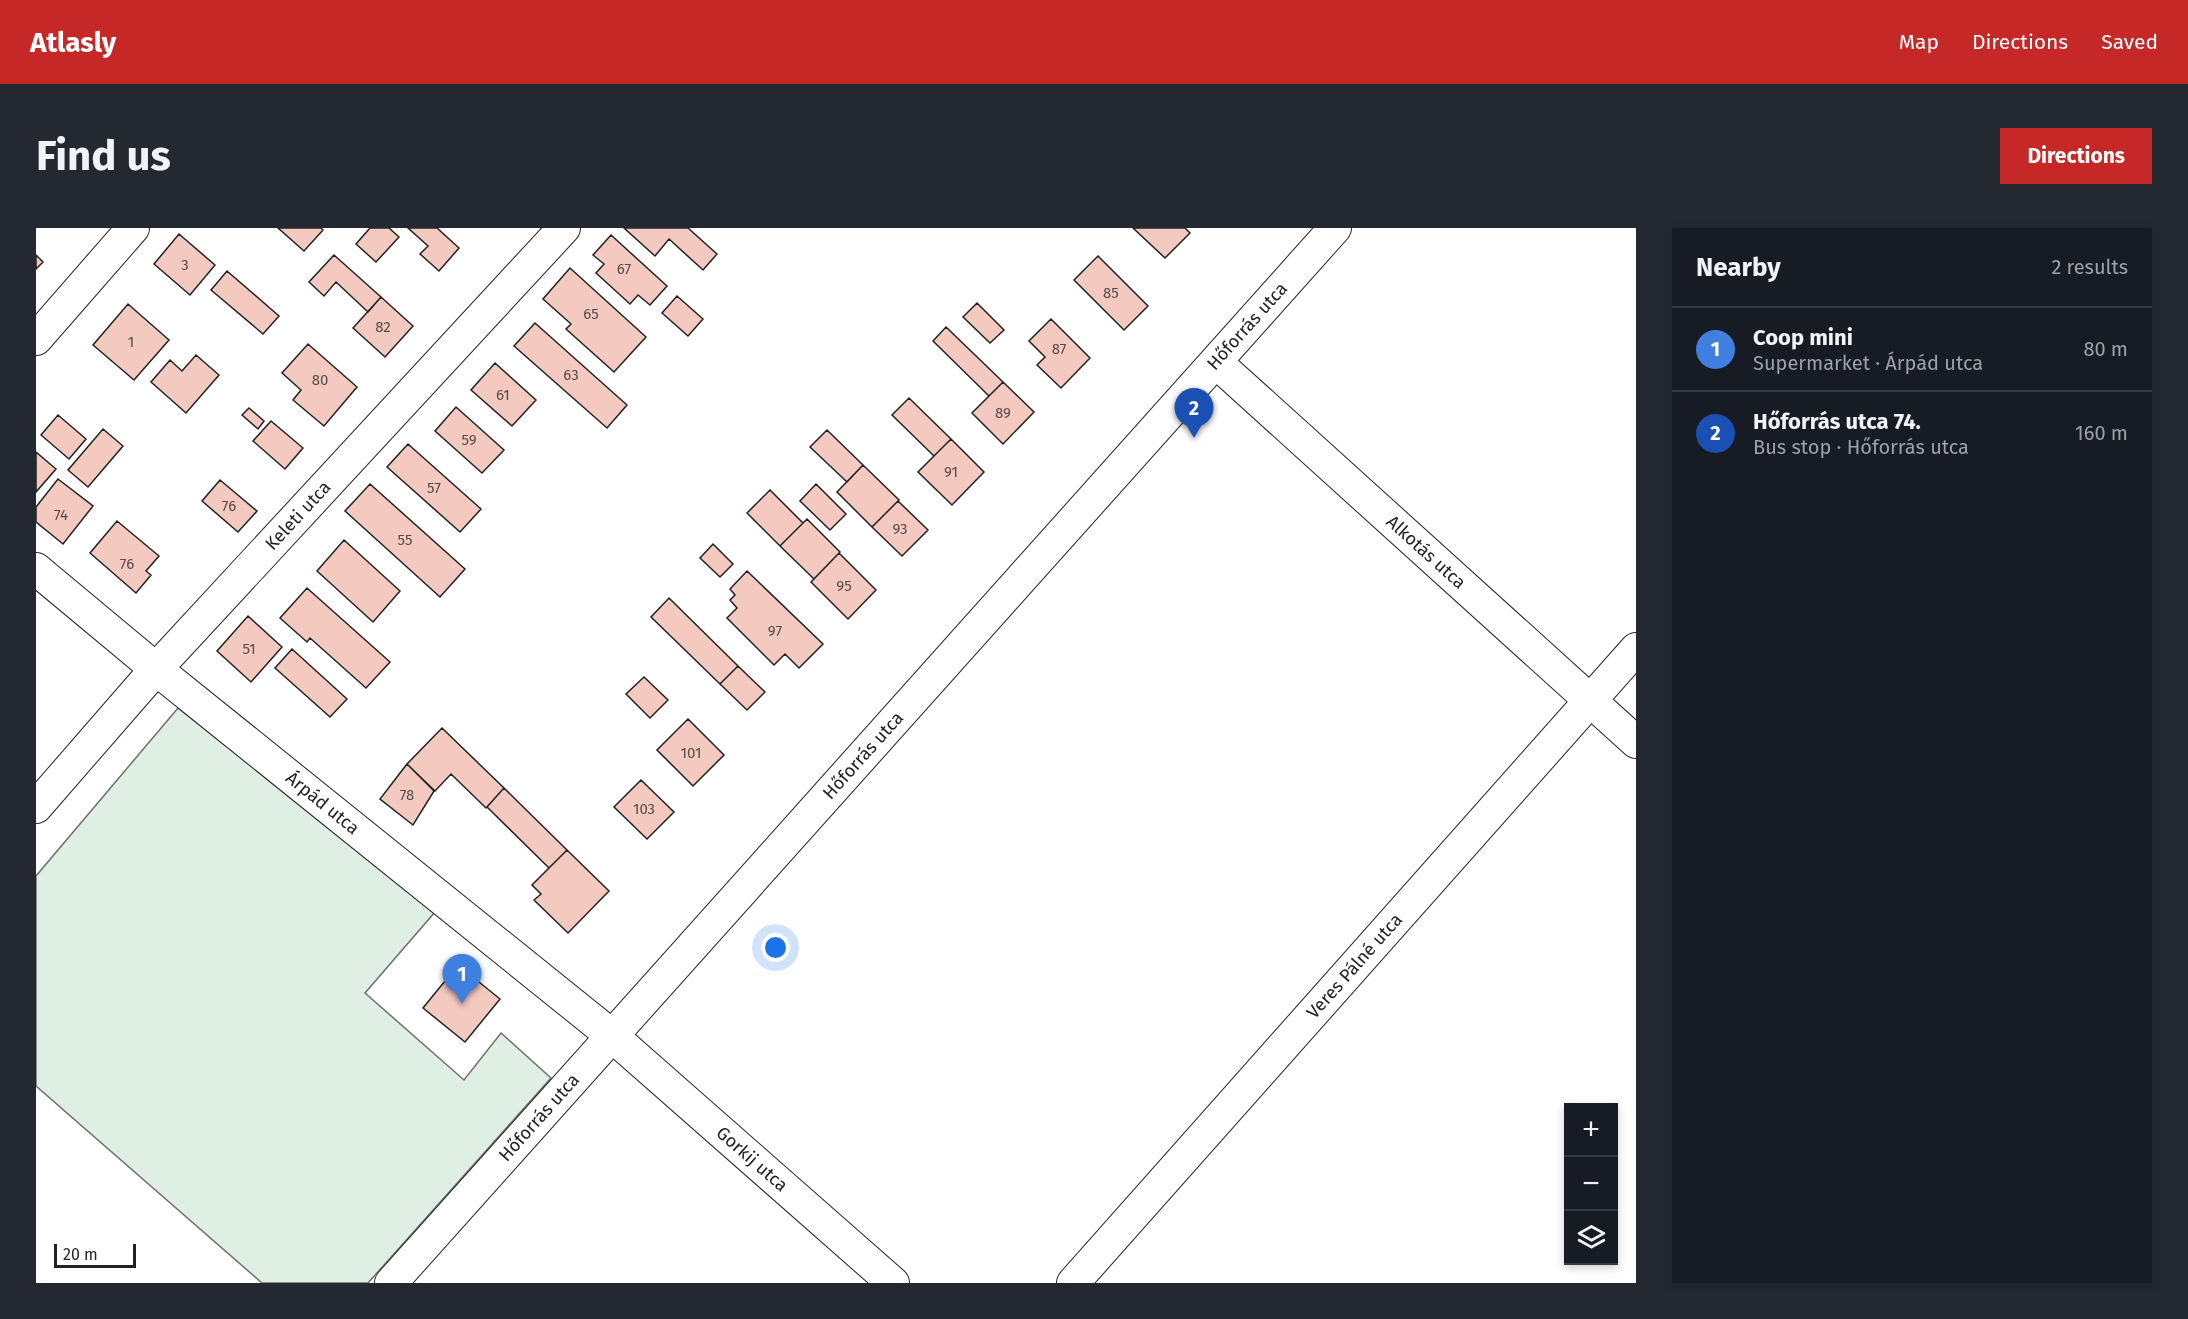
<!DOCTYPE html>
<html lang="en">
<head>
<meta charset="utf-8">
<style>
  body { margin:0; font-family:"Fira Sans",sans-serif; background:#242831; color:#f1f3f6 }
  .controls { position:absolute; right:18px; bottom:18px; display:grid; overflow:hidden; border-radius:0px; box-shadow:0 3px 9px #0003 }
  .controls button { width:54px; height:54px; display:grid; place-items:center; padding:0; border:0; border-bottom:2px solid #363941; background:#171b24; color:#f1f3f6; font:30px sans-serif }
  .scale { position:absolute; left:18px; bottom:15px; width:82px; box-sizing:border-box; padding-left:6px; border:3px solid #222; border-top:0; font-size:16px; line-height:21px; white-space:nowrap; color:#222; -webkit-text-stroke:4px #fff; paint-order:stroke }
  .you { position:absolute; left:740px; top:720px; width:21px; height:21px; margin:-15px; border:4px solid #fff; border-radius:50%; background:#1a73e8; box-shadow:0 0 0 9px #1a73e833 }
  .badge { display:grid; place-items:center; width:39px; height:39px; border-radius:50%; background:#c62828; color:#fff; font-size:20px; font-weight:700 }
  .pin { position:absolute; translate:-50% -50px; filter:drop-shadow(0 2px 3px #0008) }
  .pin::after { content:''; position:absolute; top:32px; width:21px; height:18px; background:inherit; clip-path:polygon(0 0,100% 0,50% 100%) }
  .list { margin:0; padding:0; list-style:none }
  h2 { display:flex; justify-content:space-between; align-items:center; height:78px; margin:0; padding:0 24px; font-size:26px }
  h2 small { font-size:20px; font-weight:400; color:#9ea1a6 }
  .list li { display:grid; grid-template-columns:39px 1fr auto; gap:18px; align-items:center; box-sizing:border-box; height:84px; padding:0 24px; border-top:2px solid #363941 }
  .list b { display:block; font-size:22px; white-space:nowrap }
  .list p { margin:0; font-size:20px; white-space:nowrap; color:#9ea1a6 }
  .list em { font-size:20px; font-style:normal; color:#9ea1a6 }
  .icon { flex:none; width:33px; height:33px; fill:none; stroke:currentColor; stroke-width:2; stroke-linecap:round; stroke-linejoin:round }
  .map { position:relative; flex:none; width:1600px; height:1055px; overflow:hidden; border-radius:0px }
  header { display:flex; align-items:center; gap:36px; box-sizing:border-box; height:84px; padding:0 30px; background:#c62828; color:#fff }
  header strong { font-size:28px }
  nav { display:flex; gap:33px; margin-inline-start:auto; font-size:21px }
  .intro { display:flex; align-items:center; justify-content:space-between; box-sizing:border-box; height:144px; padding:0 36px }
  h1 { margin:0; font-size:42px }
  .button { padding:15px 27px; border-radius:0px; background:#c62828; color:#fff; font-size:21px; font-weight:700 }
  main { display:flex; gap:36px; padding:0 36px }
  aside { flex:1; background:#171b24; border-radius:0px; box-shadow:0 3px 9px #0003 }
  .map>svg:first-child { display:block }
  .green { fill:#e0efe3; stroke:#6f6f6f; stroke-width:1.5 }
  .building { fill:#f3c9c0; stroke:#222; stroke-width:1.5 }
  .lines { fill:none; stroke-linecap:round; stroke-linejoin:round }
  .minor-casing { stroke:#222; stroke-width:34 }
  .minor { stroke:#fff; stroke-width:32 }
  .labels { text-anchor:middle; stroke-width:4.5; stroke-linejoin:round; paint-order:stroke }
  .number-label { font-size:15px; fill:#564c4a }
  .street-label { font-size:18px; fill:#222; stroke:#fff }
</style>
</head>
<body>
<header>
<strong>Atlasly</strong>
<nav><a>Map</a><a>Directions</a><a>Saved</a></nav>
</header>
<div class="intro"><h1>Find us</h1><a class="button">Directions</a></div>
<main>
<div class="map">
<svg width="1600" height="1055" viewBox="0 0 1600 1055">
  <rect width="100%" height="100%" fill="#fff"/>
  <!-- green -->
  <path class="green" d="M142,480L399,684L329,765L428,852L465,805L515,850L332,1055H226L0,858V648Z"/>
  <!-- building -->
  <path class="building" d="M242,0H285L287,2L268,23Z
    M334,0H353L363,9L340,34L320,16Z
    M372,0H401L423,20L403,43L384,26L392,18Z
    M588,0H652L681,26L667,42L633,11L619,28Z
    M1097,0H1149L1154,5L1129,30Z
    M143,6L179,37L154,67L118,36Z
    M575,7L631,58L614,77L602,67L594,76L560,45L568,36L557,27Z
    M0,27L7,34L0,41Z
    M298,27L345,69L332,84L300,54L288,68L273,54Z
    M1062,28L1112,78L1088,102L1038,52Z
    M534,40L610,109L578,144L530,101L535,96L507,71Z
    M191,43L243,88L227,106L175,62Z
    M641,68L667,91L652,108L626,85Z
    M345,69L377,98L349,129L317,100Z
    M941,75L968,102L954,115L927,89Z
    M92,76L133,112L98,152L57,117Z
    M1015,91L1054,130L1025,160L1001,137L1009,129L993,113Z
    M499,95L591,177L571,200L478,118Z
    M910,99L967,154L953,168L897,113Z
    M272,116L321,159L288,198L257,172L265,162L246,145Z
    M160,127L183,147L150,185L115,154L134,132L146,143Z
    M459,135L500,172L476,198L435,162Z
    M967,154L998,184L967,216L936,185Z
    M873,170L915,211L898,228L856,187Z
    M420,179L468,222L446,245L399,203Z
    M213,180L228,193L222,201L206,187Z
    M22,187L50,211L33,231L5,207Z
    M235,193L267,220L249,241L217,213Z
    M67,201L87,218L52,259L32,242Z
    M791,202L827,237L811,254L774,219Z
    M915,211L948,244L916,277L882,244Z
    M372,216L445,281L424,304L351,239Z
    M0,224L20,241L0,264Z
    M827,237L863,272L836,299L801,264Z
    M22,251L57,278L27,316L0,294V279Z
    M184,252L221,283L202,304L166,273Z
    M334,256L429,341L404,369L309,283Z
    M780,256L810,286L794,302L764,273Z
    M734,262L767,295L744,318L711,285Z
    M862,273L892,302L866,328L836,299Z
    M771,291L804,324L778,351L744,318Z
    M81,293L123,328L110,343L115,347L100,365L54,325Z
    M308,312L364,363L337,394L281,343Z
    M677,316L697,336L684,349L664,330Z
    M803,325L840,362L812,391L775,354Z
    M711,343L787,416L763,440L749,426L738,437L691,390L701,380L694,372L699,367L694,361Z
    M271,360L354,434L330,460L274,410L271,414L244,390Z
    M633,370L702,438L684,456L615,389Z
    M212,388L246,419L215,454L181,423Z
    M256,421L311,471L294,489L239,440Z
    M702,438L729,464L711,482L684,456Z
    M608,449L632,472L614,490L590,466Z
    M652,491L688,527L657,558L621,522Z
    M406,500L468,560L450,580L415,546L399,563L371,536Z
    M371,536L398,563L377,597L344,571Z
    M605,552L638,584L611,611L578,579Z
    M468,560L531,622L513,640L451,579Z
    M531,622L573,663L532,705L498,672L505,666L496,657Z
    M422,737L464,771L429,814L387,780Z"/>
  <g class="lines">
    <!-- minor casing -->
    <g class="minor-casing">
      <g id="minor">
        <path d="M0,111L97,0"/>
        <path id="s1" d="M1181,135L1600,514"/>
        <path id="s2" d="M0,341L120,441L575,807L857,1055"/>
        <path id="s3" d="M0,579L120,441L528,0"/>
        <path id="s4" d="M355,1055L1299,0"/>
        <path id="s5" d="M1037,1055L1600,421"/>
      </g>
    </g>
    <!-- minor -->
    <use href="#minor" class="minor"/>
  </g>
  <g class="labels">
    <!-- number labels -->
    <g class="number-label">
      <text x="149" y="42">3</text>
      <text x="588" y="46">67</text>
      <text x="1075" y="70">85</text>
      <text x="555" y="91">65</text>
      <text x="347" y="104">82</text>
      <text x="95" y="119">1</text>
      <text x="1023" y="126">87</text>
      <text x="535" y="152">63</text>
      <text x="284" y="157">80</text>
      <text x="467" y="172">61</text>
      <text x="967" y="190">89</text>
      <text x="433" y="217">59</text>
      <text x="915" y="249">91</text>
      <text x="398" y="265">57</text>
      <text x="193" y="283">76</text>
      <text x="25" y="292">74</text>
      <text x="864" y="306">93</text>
      <text x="369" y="317">55</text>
      <text x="91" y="341">76</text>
      <text x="808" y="363">95</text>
      <text x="739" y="408">97</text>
      <text x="213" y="426">51</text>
      <text x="655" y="530">101</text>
      <text x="371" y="572">78</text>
      <text x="608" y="586">103</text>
    </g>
    <!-- street labels -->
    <g class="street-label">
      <text dy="6" stroke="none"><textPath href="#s4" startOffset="1284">Hőforrás utca</textPath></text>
      <text dy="6" stroke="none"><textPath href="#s3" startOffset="392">Keleti utca</textPath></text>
      <text dy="6" stroke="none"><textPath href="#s1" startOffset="282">Alkotás utca</textPath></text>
      <text dy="6" stroke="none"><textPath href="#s4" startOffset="708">Hőforrás utca</textPath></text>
      <text dy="6" stroke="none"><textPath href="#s2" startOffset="370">Árpád utca</textPath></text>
      <text dy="6" stroke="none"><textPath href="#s5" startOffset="424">Veres Pálné utca</textPath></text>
      <text dy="6" stroke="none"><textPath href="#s4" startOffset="222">Hőforrás utca</textPath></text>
      <text dy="6" stroke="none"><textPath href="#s2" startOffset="928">Gorkij utca</textPath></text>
    </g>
  </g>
</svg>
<div class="controls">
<button>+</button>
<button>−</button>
<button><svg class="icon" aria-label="layers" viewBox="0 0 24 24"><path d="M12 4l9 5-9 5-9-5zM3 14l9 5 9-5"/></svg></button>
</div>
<div class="scale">20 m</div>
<div class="you"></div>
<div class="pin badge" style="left:426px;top:776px;background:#3f7fe0">1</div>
<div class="pin badge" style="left:1158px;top:210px;background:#1a4fb4">2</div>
</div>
<aside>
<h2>Nearby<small>2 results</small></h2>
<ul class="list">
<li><span class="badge" style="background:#3f7fe0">1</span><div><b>Coop mini</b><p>Supermarket · Árpád utca</p></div><em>80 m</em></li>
<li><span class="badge" style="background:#1a4fb4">2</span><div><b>Hőforrás utca 74.</b><p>Bus stop · Hőforrás utca</p></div><em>160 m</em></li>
</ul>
</aside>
</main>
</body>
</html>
